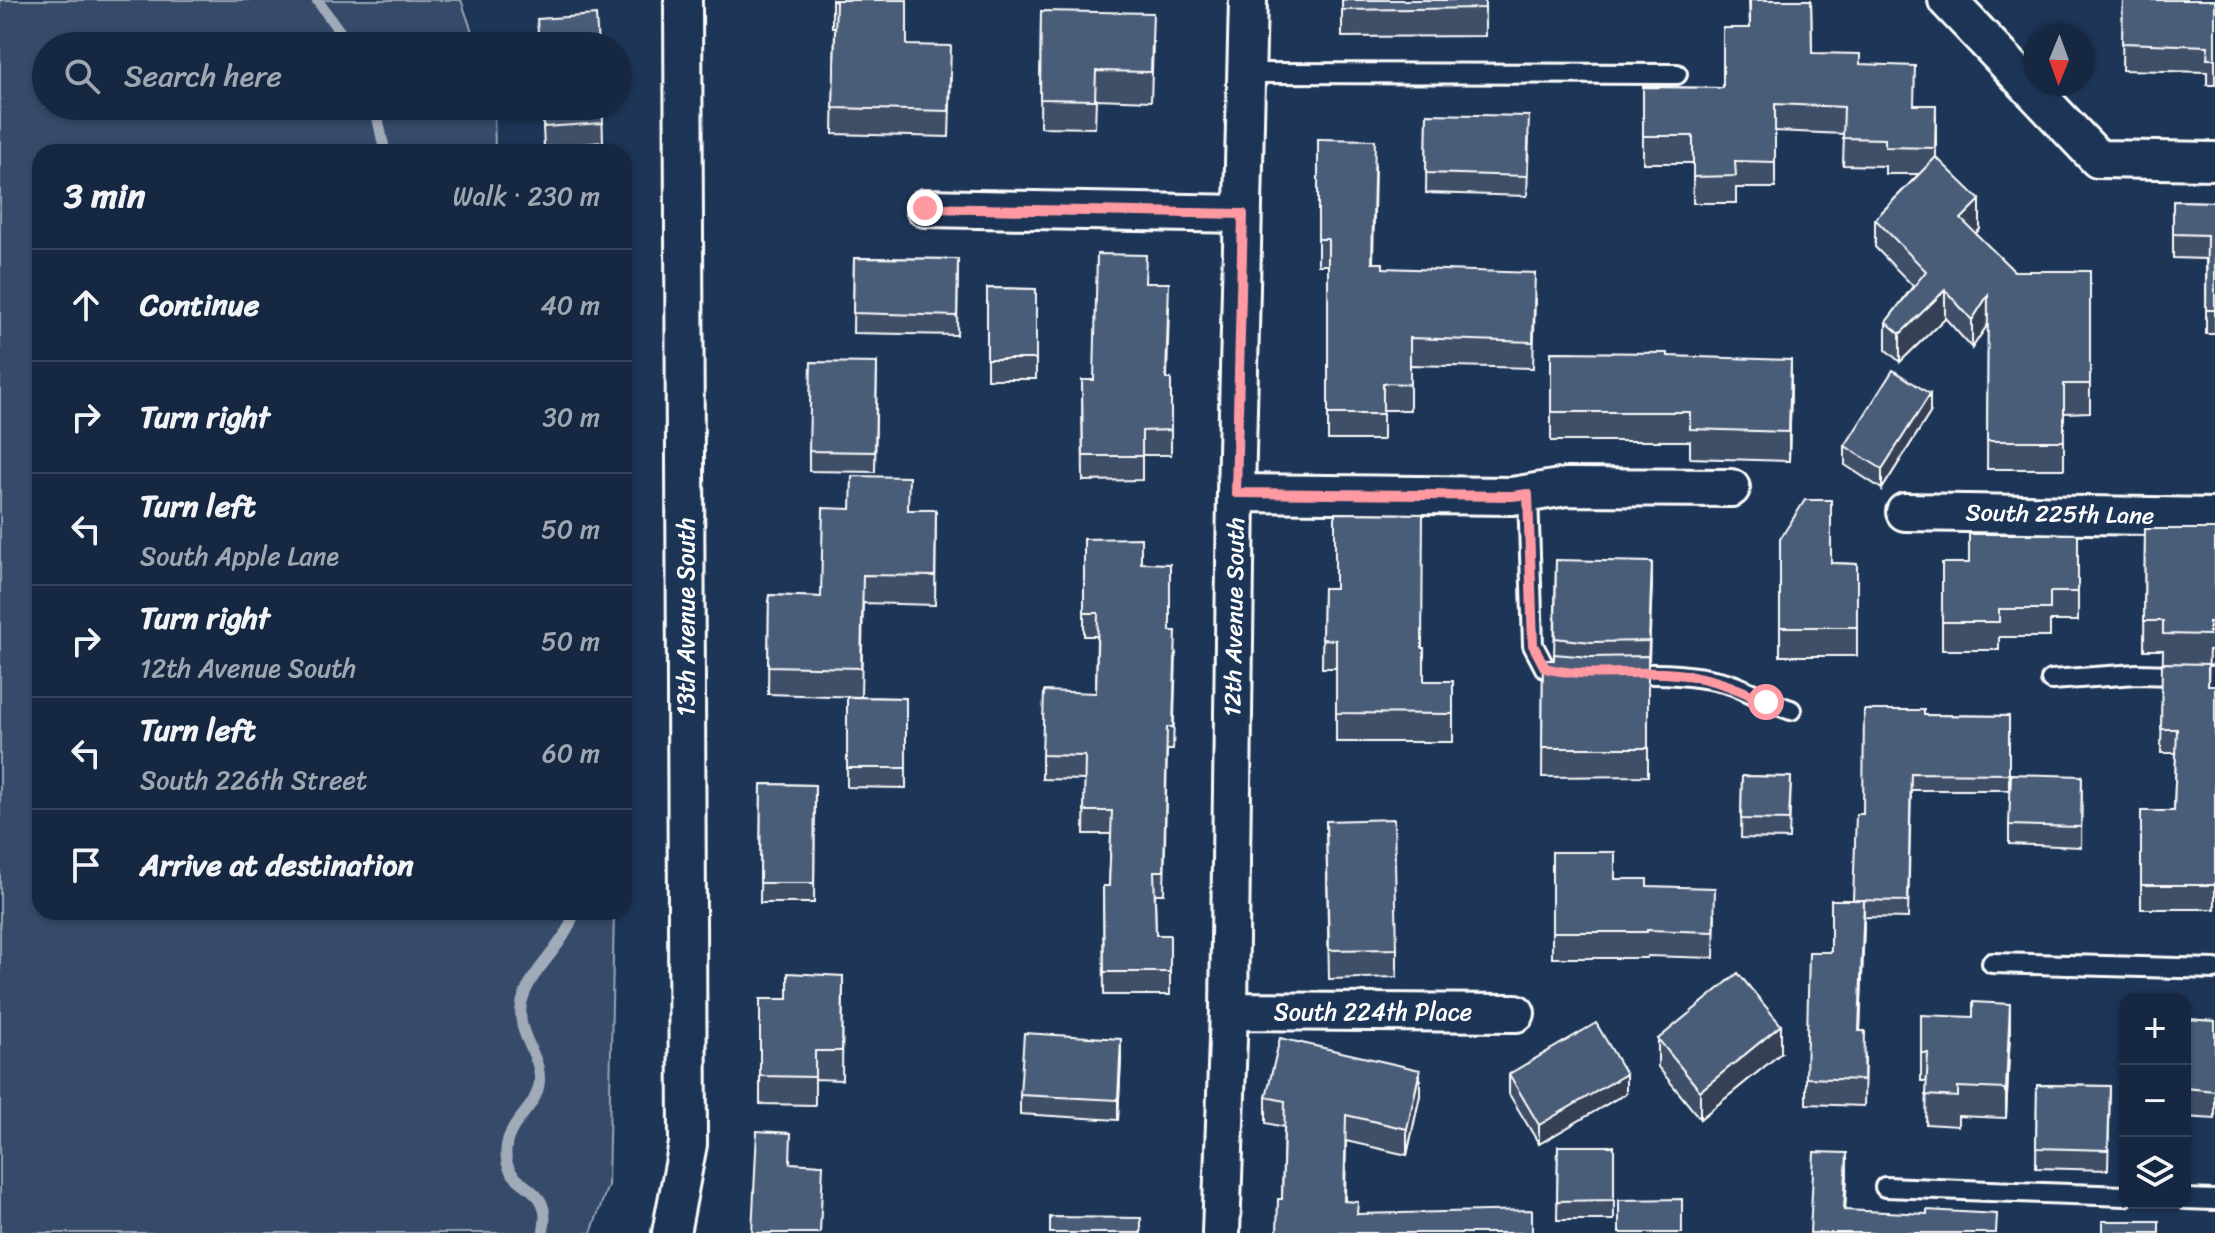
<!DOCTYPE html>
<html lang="en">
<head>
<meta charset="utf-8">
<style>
  body { margin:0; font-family:Sriracha,sans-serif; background:#23344c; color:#f1f3f6 }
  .controls { position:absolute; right:24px; bottom:24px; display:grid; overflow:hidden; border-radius:16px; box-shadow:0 2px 6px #0004 }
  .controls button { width:72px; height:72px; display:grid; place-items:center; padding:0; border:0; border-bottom:2px solid #35445a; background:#162841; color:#f1f3f6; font:40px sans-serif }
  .compass { position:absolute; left:2023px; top:24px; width:72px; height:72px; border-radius:50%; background:#162841; box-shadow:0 2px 6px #0004; rotate:181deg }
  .stop { position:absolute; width:24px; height:24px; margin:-18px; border:6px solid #ff9aa2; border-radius:50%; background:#fff }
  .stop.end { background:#ff9aa2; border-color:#fff; box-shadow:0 2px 8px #0008 }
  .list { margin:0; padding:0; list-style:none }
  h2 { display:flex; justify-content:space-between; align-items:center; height:104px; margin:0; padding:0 32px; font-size:34px }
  h2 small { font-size:26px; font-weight:400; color:#9ea6b1 }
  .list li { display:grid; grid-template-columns:52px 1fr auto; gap:24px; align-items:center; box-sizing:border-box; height:112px; padding:0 32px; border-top:2px solid #35445a }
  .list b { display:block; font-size:30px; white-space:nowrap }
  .list p { margin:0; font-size:26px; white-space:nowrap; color:#9ea6b1 }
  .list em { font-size:26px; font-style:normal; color:#9ea6b1 }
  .icon { flex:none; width:44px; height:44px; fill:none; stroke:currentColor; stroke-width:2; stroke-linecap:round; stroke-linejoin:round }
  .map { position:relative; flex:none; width:2215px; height:1233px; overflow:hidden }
  .search { position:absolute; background:#162841; box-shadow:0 2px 6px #0004; left:32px; top:32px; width:600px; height:88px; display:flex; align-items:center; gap:20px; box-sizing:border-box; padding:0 28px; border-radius:44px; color:#9ea6b1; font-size:30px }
  .panel { position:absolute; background:#162841; box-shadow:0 2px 6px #0004; left:32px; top:144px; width:600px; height:776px; border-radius:24px }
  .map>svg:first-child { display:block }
  .green { fill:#364b69; stroke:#9aa5b4; stroke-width:2 }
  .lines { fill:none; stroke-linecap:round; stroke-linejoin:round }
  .stream { stroke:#a0aab8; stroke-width:11 }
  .service-casing { stroke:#fff; stroke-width:24 }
  .minor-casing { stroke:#fff; stroke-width:42 }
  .service { stroke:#1d3557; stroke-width:18 }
  .minor { stroke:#1d3557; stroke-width:36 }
  .wall { fill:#405068; stroke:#fff; stroke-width:2 }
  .shaded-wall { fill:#344155; stroke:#fff; stroke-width:2 }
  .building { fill:#4a5d79; stroke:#fff; stroke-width:2 }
  .route { stroke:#ff9aa2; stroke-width:10 }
  .labels { text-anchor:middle; stroke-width:8; stroke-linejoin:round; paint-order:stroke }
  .street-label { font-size:24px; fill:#fff; stroke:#1d3557 }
</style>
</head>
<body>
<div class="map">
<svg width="2215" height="1233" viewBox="0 0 2215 1233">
  <rect width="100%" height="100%" fill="#1d3557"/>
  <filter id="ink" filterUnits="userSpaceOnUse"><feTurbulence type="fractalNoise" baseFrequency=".0125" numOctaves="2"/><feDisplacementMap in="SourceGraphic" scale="16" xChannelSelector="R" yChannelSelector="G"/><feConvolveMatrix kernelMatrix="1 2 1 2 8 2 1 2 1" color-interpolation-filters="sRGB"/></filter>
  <g filter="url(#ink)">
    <!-- green -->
    <path class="green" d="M0,0H461L477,46H46V106H494L495,152H40V912H614L608,1185L591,1233H0Z"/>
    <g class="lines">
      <!-- stream -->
      <path class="stream" d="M317,0L350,46
        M375,106L385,152
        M543,1233C555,1182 508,1192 506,1156C504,1123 534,1113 539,1085C544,1056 514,1035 522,1002C531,967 566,947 574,912"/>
      <!-- service casing -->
      <g class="service-casing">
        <path id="service" d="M1247,73L1677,74
          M1528,494L1533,645L1545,668L1564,673
          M1626,674C1660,673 1694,674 1727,683C1747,689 1769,703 1791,710
          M2051,680L2137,674L2215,676
          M1992,963L2215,969
          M1885,1187L2125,1196
          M2185,1199L2215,1200"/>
      </g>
      <!-- minor casing -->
      <g class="minor-casing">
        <path id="minor" d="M1947,0L2098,159L2215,161
          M925,208L1243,214
          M1236,493L1512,496L1566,487L1731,488
          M1905,512L2215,517
          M1229,1011L1516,1013
          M671,1233L688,1144L683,0
          M1221,1233L1229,1011L1236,493L1248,0"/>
      </g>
      <!-- service -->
      <use href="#service" class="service"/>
      <!-- minor -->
      <use href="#minor" class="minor"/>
    </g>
    <!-- wall -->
    <path class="wall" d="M832,0L951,72L949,137L833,134L835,27H832Z
      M1342,0H1485V36L1342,37Z
      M1749,0H1811L1812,53L1860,64L1915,105H1936V158L1980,229L1975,233L2014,271H2090V412L2064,413V469H1987L1988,324L1972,348L1945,318L1900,362L1886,350V322L1913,286L1875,247V219L1919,174H1885V166L1843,165L1844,134L1775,131V188H1736V203H1693V163H1643V87L1723,88L1750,28Z
      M2123,0H2215V85H2207V72L2122,70Z
      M1041,11L1153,42L1151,101L1096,99L1095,128L1040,127Z
      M542,106H602L603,142L544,147Z
      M1427,114L1529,136L1527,196L1426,193Z
      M1318,139L1375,166L1373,263L1383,268L1535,299L1533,368L1410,365V410H1383V440H1328V265H1318Z
      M2173,201L2215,202V334H2206V259L2173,258Z
      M854,258L958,259L957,335L853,333Z
      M1146,283L1169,307L1167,379H1171V455H1142V480L1083,481L1082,380H1094Z
      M987,288L1036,289V379H987Z
      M1551,352L1668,356L1791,388L1789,461L1690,458V441H1551Z
      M877,363L875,472L809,471V451Z
      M1930,413L1882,489L1845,465V446Z
      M908,510H936L935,605L863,603L861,697L768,694L769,595L821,597Z
      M2145,529H2215V650H2209L2208,685H2215V909H2141V811H2174L2176,753H2161L2163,650H2144Z
      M2078,534V621H2050V637H1999V650H1942V563H1969Z
      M1084,539L1141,563L1170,631L1176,654L1173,750H1167L1164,894H1155L1156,935H1170V995H1104L1103,886H1109L1111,834H1084L1085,780L1042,779V755L1096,693L1097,636H1084Z
      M1780,539L1831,563L1857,564V656H1780Z
      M1556,560L1652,581L1648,661V776L1542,777L1543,660H1554Z
      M1323,588L1422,648L1424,681H1453V742H1336V668H1322Z
      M847,697L906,698V788L847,787Z
      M1924,715L2009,716V790H1911L1908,918L1864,917L1860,1031L1865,1057L1864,1106L1806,1104V1078L1831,952L1853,900L1863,814Z
      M1742,776L1791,777L1789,839L1741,838Z
      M2082,776L2081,847L2009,844V825Z
      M761,784L815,785L814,903H760Z
      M1326,821L1397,949V977L1329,979Z
      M1552,852L1615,879L1647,886L1715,914L1714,958L1647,956V958H1552Z
      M843,976L842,1080L815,1079V1105L760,1104V999H788Z
      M1921,1015L2010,1032L2006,1118L1958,1116V1126L1926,1124L1927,1081H1921Z
      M2185,1019L2215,1021V1119L2185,1117Z
      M1658,1039L1781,1053L1700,1119L1658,1067Z
      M2125,1049V1112H2122V1084Z
      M1121,1058L1118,1120L1020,1114V1095Z
      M1509,1074L1626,1093L1539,1144L1509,1094Z
      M2037,1085L2110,1086L2108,1170L2036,1168Z
      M1420,1095L1407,1155L1346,1141L1345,1201L1277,1233L1282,1199L1284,1127L1266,1123V1097Z
      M1558,1146H1614V1220H1557Z"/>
    <!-- shaded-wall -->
    <path class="shaded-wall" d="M1980,200V229L1961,248V219Z
      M1945,290V318L1900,362V334Z
      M1988,295V324L1972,348V320Z
      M1791,360V388L1789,461V432Z
      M1930,394V413L1882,489V469Z
      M1652,562V581L1649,661V641Z
      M1864,900V926L1859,1057V1031Z
      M2010,1004V1032L2006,1118V1089Z
      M1781,1025V1053L1700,1119V1091Z
      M1121,1039V1058L1118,1120V1100Z
      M1420,1070V1095L1407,1155V1129Z
      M1626,1074V1093L1539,1144V1125Z
      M1847,1153V1177L1844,1233V1210Z"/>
    <!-- building -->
    <path class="building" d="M832,0H907V45L951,46L949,111L833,108L836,1H832Z
      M1342,0H1485V8L1342,10Z
      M1750,0H1811L1812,53L1860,54V64L1915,66L1914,105H1936L1935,148L1885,147V139L1843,138L1844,107L1775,104V162L1735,161L1736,176L1693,177V136H1643V87L1723,88V28H1750Z
      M2123,0H2215V59H2207L2208,46L2122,43Z
      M1041,11L1153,13L1151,72L1096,71L1095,100L1040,99Z
      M596,15L598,46H539L537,19Z
      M543,106H602L603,123L544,127Z
      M1427,114L1529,116L1527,176L1426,173Z
      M1318,139L1375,140L1372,263H1383V268L1535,273L1533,342L1410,338V384L1383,383V414H1328V239H1318Z
      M1936,157L1980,200L1961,219L2014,271H2090V384H2064V441H1987L1988,295L1972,320L1945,290L1900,334L1886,322L1926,271L1875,219Z
      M2173,201L2215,202V310H2206L2207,235L2173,234Z
      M1097,254L1146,255L1145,283H1169L1166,379H1171V430L1142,431V456H1083L1082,380H1094Z
      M854,258L958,259L957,316L853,313Z
      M987,288L1036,289V359H987Z
      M1551,352L1668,353V356L1791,360L1789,432L1690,429V412H1551Z
      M811,362L877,363L875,452L809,451Z
      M1893,370L1930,394L1882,469L1845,446Z
      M852,476L909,477L908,510H936L935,576L863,575L861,668L768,666L769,595L821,597L823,508L851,509Z
      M1805,500H1831V563L1857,564V627H1780V539Z
      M1335,513L1423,514L1422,648H1424V681H1453V714L1336,713V640L1322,639L1323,588H1335Z
      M2145,529H2215V622H2209V635L2163,634V621H2144Z
      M1969,534H2078V592H2050V609H1999V622H1942V563H1969Z
      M1141,538V563L1170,564V631H1176L1173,727H1167L1164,871H1154L1156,935H1170V972H1104L1103,886H1109L1112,811H1084L1085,756L1042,755L1044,691L1096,693L1098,613H1084V539Z
      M1556,560L1652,562L1649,641L1591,642L1555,638Z
      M1554,654L1590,657L1648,656V748H1542L1543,660H1554Z
      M2162,663L2208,664V685H2215V885H2141V811H2174L2177,729H2161Z
      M847,697L906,698V768H847Z
      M1864,710H1924V715L2009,716V774L1911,773L1908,901L1853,900L1856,814H1863Z
      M2011,774L2082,776L2081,827L2009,825Z
      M1742,776L1791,777L1789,820L1741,819Z
      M761,784L815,785L814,883H760Z
      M1394,819L1397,949L1329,950L1326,821Z
      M1552,852H1615V879H1647V886L1715,888L1714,932L1647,930V932H1552Z
      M1831,900H1864L1859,1031H1865L1864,1080L1806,1078L1809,952H1831Z
      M788,973L843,976L842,1051H815V1077L760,1076V999H788Z
      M1738,973L1781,1025L1700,1091L1658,1039Z
      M1973,1002L2010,1004L2006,1089L1958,1087V1097L1926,1095L1928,1053H1921V1015L1973,1017Z
      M2185,1019L2215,1021V1091L2185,1088Z
      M1596,1023L1626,1074L1539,1125L1509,1074Z
      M1024,1033L1121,1039L1118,1100L1020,1095Z
      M1280,1038L1420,1070L1407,1129L1346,1115L1344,1201L1358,1202L1357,1214L1532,1210V1233H1277L1278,1199H1282L1285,1101L1266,1097Z
      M2125,1049V1084H2122Z
      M2037,1085L2110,1086L2108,1150L2036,1148Z
      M757,1131L791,1133L790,1163L823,1165L820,1233H752Z
      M1558,1146H1614V1200L1557,1201Z
      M1814,1152L1847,1153L1844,1210L1927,1214V1210L1997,1214L1996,1233H1810Z
      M1682,1199V1233H1619V1200Z
      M1050,1217L1141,1218V1233H1050Z
      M2102,1221H2159V1233H2102Z"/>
  </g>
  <g class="lines" filter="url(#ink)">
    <!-- route -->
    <path class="route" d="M925,208L1243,214L1236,493L1512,496L1528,494L1533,645L1545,668C1584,678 1624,671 1664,673C1703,675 1732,685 1766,702"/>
  </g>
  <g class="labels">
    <!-- street labels -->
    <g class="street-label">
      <text transform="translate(2060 514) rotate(1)" y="8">South 225th Lane</text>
      <text transform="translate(686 617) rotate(-90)" y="8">13th Avenue South</text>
      <text transform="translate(1234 617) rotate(-89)" y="8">12th Avenue South</text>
      <text x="1373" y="1020">South 224th Place</text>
    </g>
  </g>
</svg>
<div class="controls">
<button>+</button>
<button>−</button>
<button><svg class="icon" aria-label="layers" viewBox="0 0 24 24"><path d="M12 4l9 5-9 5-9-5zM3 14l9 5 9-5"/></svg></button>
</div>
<svg class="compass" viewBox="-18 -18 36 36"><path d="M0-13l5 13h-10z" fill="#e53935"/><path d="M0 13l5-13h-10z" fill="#9ea6b1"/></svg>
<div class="stop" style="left:1766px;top:702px"></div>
<div class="stop end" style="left:925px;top:208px"></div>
<div class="search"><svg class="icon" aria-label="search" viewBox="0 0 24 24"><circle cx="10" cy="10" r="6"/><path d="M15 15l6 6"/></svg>Search here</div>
<section class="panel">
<h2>3 min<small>Walk · 230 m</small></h2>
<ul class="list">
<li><svg class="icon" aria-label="ahead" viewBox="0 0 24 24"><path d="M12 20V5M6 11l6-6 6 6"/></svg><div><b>Continue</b></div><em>40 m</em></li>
<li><svg class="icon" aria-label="right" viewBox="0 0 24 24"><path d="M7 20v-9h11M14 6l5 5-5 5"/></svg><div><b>Turn right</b></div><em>30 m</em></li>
<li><svg class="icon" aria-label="left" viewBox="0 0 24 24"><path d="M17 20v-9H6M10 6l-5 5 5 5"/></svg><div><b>Turn left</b><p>South Apple Lane</p></div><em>50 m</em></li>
<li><svg class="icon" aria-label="right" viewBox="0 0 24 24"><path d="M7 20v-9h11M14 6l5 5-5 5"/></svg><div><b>Turn right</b><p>12th Avenue South</p></div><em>50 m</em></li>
<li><svg class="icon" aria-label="left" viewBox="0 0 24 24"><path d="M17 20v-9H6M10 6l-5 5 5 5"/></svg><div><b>Turn left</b><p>South 226th Street</p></div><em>60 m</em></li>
<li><svg class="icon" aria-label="arrive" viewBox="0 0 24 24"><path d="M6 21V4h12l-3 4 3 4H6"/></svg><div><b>Arrive at destination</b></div></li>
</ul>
</section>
</div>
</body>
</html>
